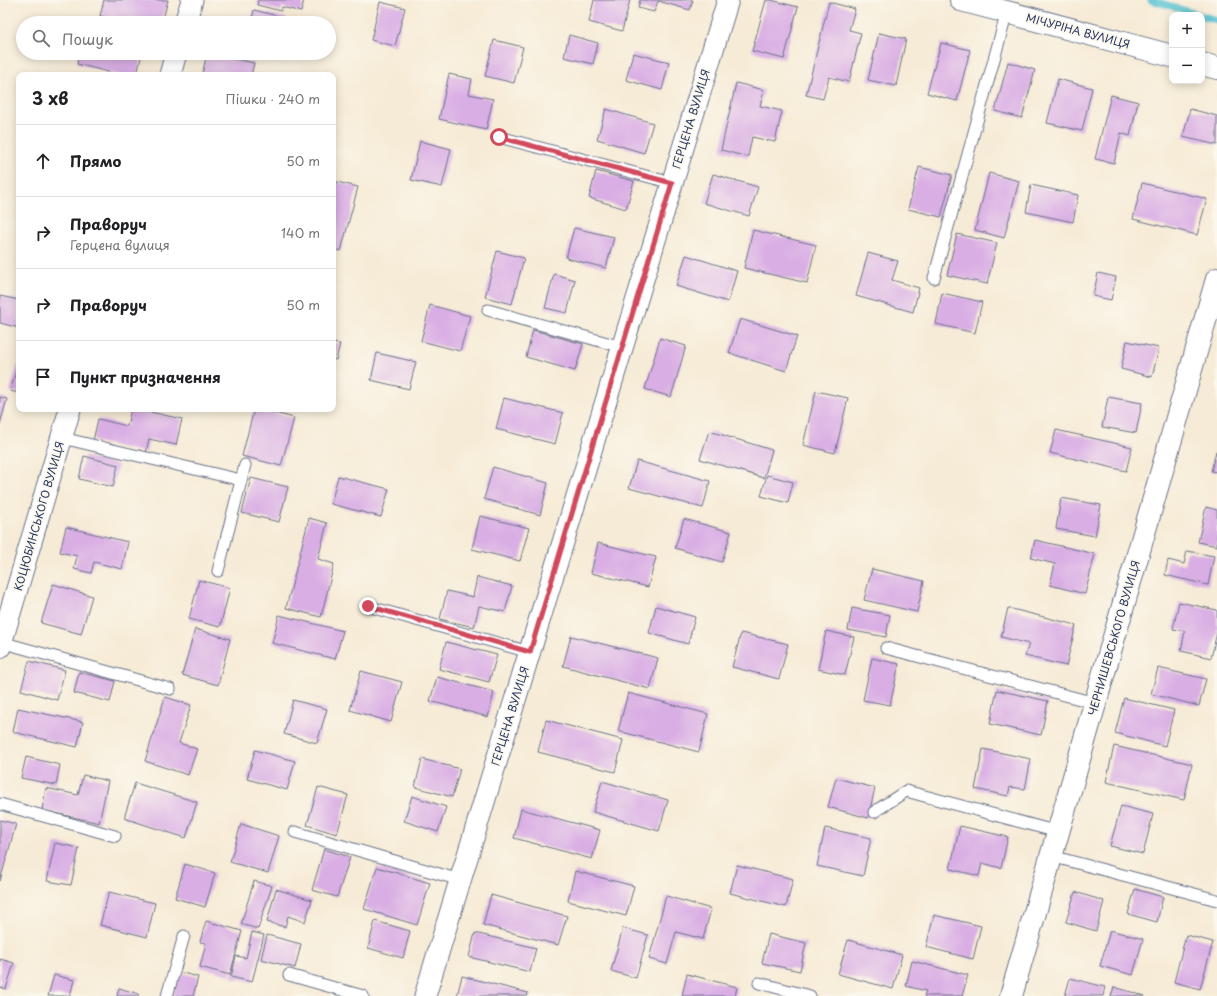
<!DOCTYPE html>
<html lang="uk">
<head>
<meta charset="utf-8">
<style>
  body { margin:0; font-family:"Playpen Sans",sans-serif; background:#f6f6f6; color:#202124 }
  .controls { position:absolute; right:12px; top:12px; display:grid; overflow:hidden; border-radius:8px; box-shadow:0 2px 10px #0003 }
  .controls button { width:36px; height:36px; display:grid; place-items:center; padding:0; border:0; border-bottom:1px solid #e0e0e0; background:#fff; color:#202124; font:20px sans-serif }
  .stop { position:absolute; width:12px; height:12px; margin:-9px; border:3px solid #d1495b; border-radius:50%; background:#fff }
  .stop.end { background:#d1495b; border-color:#fff; box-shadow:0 1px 4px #0008 }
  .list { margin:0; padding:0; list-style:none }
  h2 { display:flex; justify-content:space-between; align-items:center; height:52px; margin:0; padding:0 16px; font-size:17px }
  h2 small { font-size:13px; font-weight:400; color:#757577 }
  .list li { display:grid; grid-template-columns:26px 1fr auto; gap:12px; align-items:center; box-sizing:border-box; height:72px; padding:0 16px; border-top:1px solid #e0e0e0 }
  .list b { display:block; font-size:15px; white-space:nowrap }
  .list p { margin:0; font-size:13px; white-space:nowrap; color:#757577 }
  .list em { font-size:13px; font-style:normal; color:#757577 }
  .icon { flex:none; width:22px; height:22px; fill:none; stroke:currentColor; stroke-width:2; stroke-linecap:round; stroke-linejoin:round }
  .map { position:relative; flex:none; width:1217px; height:996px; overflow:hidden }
  .search { position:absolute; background:#fff; box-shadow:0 2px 10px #0003; left:16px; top:16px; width:320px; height:44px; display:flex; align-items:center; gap:10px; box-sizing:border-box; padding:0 14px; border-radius:22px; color:#757577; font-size:15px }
  .panel { position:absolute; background:#fff; box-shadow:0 2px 10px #0003; left:16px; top:72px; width:320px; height:340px; border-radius:8px }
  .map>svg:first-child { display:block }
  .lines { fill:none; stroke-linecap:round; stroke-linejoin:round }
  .stream { stroke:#57c2d1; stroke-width:7 }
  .building { fill:#d9aee4 }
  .service-casing { stroke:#687188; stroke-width:13 }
  .minor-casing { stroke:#687188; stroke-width:23 }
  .tertiary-casing { stroke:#687188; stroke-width:24 }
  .service { stroke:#fff; stroke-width:11 }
  .minor { stroke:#fff; stroke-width:21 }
  .tertiary { stroke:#fff; stroke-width:22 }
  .route { stroke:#d1495b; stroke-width:5 }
  .labels { text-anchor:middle; stroke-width:3.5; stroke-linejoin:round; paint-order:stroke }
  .street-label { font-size:11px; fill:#1b2f5e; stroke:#fbf7ec }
</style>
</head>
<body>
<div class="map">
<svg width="1217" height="996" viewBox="0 0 1217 996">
  <rect width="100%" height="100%" fill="#fbf7ec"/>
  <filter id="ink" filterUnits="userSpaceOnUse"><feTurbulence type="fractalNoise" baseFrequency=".025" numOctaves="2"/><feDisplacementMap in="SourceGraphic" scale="8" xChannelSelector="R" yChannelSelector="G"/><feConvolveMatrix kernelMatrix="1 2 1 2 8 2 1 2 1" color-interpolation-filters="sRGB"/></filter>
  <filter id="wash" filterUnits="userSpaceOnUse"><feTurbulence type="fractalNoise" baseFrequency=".012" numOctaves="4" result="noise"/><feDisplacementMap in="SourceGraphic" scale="16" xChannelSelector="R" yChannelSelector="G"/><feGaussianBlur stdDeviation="0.9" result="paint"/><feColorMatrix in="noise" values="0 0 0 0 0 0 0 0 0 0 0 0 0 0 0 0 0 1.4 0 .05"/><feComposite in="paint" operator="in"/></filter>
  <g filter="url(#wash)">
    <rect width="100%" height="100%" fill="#f6ebd6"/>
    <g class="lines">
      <!-- stream -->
      <path class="stream" d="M1151,0L1200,15
        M1202,16L1217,20"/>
    </g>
    <g id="blocks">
      <!-- building -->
      <path class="building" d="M104,0H168L162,23H127L100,16Z
        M258,0H304L301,12L282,7L281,11L257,5Z
        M594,0H630L622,31L589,22Z
        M640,0H693L690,10L658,1L654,12L638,8Z
        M766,0H771L798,7L784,59L752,51Z
        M380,2L405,8L395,46L371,40Z
        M829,2L855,9L849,30L861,33L849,82L829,77L823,99L806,95Z
        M254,10L286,18L285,23H251Z
        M879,33L906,39L896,86L868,80Z
        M569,35L598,43L593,64L564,57Z
        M494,40L523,47L514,83L485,76Z
        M941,43L970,50L957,101L927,93Z
        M79,53H142L137,75H120L77,64Z
        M207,53L254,63L251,75H202Z
        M633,53L669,62L662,90L626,80Z
        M1008,62L1035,70L1022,118L995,111Z
        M449,74L472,79L469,94L493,99L486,130L439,119Z
        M1058,79L1092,88L1082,131L1047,123Z
        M736,83L764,90L760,106L782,111L775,142L752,137L748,157L721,150Z
        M1111,95L1138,102L1130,136L1121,133L1114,163L1095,159Z
        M606,109L653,123L644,153L597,139Z
        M1190,109L1217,116V145L1183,137Z
        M420,141L451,149L442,187L411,180Z
        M919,167L952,175L941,217L908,209Z
        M596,171L634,181L626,209L589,198Z
        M989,173L1019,181L1004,238L975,230Z
        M713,174L758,187L749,216L704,203Z
        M333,181L358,187L341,251L333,249Z
        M1142,183L1207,199L1197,235L1133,219Z
        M1031,185L1078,195L1073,222L1026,212Z
        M574,228L614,237L606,268L566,258Z
        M753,230L816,245L807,283L744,268Z
        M957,234L997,243L987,284L947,275Z
        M497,251L524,258L512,304L485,297Z
        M868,253L898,261L892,280L919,288L913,312L856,296Z
        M686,255L737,271L728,302L676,286Z
        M1098,273L1116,277L1111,300L1093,296Z
        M554,274L575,280L567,313L545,308Z
        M942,293L982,302L975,333L936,324Z
        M0,296L19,300V328L0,323Z
        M430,305L470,316L460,351L421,341Z
        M740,319L797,336L786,371L729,353Z
        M533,330L583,344L575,371L526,357Z
        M660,338L686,346L671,397L645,389Z
        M1127,341L1159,348L1152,377L1121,369Z
        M333,343L340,344L336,360L333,359Z
        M377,353L416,362L409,389L371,380Z
        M19,362V393L10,391Z
        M816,391L848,398L835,453L803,445Z
        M0,397L7,399L0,424Z
        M1108,397L1142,403L1136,433L1102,427Z
        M504,398L563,413L555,444L496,429Z
        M131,409H137L182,419L176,445L149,439L146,453L93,441L98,419L127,426Z
        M254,409H260L294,418L281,466L242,456Z
        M1056,430L1132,447L1126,471L1050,453Z
        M709,431L772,450L764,478L700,459Z
        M1216,451H1217V472L1211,471Z
        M84,456L118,465L113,487L79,479Z
        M637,461L710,481L703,508L629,488Z
        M493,467L548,483L540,515L484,499Z
        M767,475L793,482L788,503L761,496Z
        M338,476L389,489L381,517L331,504Z
        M251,478L288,487L279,522L242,513Z
        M1061,498L1101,505L1095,536L1056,529Z
        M1206,507L1217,510V546L1198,542Z
        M480,516L529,528L520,561L472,549Z
        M309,518L327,523L318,559L334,564L321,617L286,608Z
        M684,519L731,532L722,562L675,548Z
        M66,527L128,542L122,569L94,562L91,573L74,569L77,556L60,552Z
        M1035,540L1095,554L1085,594L1050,585L1055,564L1031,558Z
        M598,543L656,557L648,587L591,573Z
        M1187,551L1214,556L1208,585L1165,575L1168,560L1184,564Z
        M872,569L924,581L917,612L864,600Z
        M477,577L512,586L505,612L479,606L474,627L440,619L447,591L473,597Z
        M199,580L230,588L220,627L189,619Z
        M53,584L92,596L81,634L41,623Z
        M1179,602L1217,610V632L1211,658L1181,651L1185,631L1173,629Z
        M656,606L695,617L688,644L649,633Z
        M852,608L890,615L886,637L848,630Z
        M1008,608L1076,625L1066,666L1025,656L1029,644L1001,637Z
        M279,615L343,631L335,659L272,643Z
        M195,629L230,639L218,685L182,675Z
        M826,631L854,637L845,675L818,669Z
        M741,633L788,644L779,679L732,667Z
        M571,636L658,658L650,689L563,666Z
        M446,642L497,655L489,682L439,669Z
        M872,658L899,664L890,705L863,700Z
        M29,661L65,670L57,700L21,690Z
        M1158,668L1206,679L1199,706L1151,694Z
        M361,671L402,682L391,722L350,710Z
        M79,672L115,681L110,702L74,693Z
        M437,677L494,692L488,717L430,701Z
        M997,690L1048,701L1041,735L990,724Z
        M628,693L708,714L699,752L618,731Z
        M165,697L191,705L179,743L197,749L188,775L145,761Z
        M1124,698L1174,710L1165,746L1115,733Z
        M293,700L327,709L317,743L284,734Z
        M18,708L83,722L77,747L13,732Z
        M546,720L623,740L615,772L538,752Z
        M1114,746L1192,764L1184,800L1106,782Z
        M983,749L1031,759L1025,789L1010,787L1008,796L975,789Z
        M255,750L295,761L287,790L247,779Z
        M26,757L60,765L56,785L21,778Z
        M422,759L460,769L452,797L415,787Z
        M83,775L108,781L99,823L42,810L46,788L78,795Z
        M836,778L875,788L868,818L828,807Z
        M602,781L668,800L659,831L593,812Z
        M135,783L197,802L186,838L124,818Z
        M318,787L348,795L337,834L307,825Z
        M412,796L446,807L438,832L404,821Z
        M1121,806L1153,814L1143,854L1110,846Z
        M521,809L600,830L592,859L514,838Z
        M0,820L16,824L0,881Z
        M241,824L279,836L268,873L230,862Z
        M960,826L1008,837L1001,868L982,863L979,876L950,869Z
        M825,828L871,838L863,876L817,866Z
        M55,843L79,848L71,885L47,881Z
        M324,849L350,857L337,897L312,890Z
        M185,864L215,873L205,907L175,898Z
        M737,865L793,879L786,907L730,893Z
        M377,867L430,883L417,925L364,909Z
        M575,871L634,886L626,916L568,901Z
        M254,881L272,886L258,929L241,924Z
        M276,889L312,900L305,922L288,916L285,927L267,922Z
        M1135,889L1163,897L1157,922L1128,914Z
        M109,892L155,903L147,937L100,925Z
        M1075,892L1104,901L1096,931L1066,922Z
        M491,895L567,916L558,945L483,925Z
        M666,896L711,909L703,939L676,932L667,964L649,959Z
        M934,915L981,926L973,959L926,947Z
        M206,921L242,931L230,975L200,967L206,943L200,942Z
        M375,921L410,931L403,958L368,948Z
        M623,928L648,935L636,978L611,971Z
        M1110,930L1143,939L1133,975L1100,966Z
        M252,932L264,935L252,982L231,977L236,956L246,958Z
        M475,933L536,948L530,972L469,957Z
        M769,934L806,943L800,971L762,963Z
        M267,935L301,944L295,968L261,959Z
        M1186,935L1213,942L1200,989L1174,982Z
        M848,940L902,955L893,989L838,974Z
        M0,959L14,963L6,989L0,987Z
        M912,961L968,975L962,996H924L926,991L906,986Z
        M179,972L198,977L193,996H173Z
        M687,974L737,987L735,996H682Z
        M54,975L74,980L70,996H48Z
        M462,976L528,993L527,996H457Z
        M1070,978L1105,987L1103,996H1065Z
        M1114,987L1145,996H1111Z
        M119,988L139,994L138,996H117Z"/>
    </g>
  </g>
  <g filter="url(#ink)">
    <use href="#blocks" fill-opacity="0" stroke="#687188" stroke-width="1"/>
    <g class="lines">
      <!-- service casing -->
      <g class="service-casing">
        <path id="service" d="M499,137L672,183
          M934,278L1007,12
          M488,310L622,347
          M62,438L241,480
          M218,571L245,465
          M367,606L529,652
          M1,642L170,689
          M886,648L1095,703
          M0,804L115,836
          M874,812L906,791L1058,832
          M295,832L460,880
          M1051,856L1217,900
          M289,975L363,996
          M759,983L810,996
          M167,996L184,936"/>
      </g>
      <!-- minor casing -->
      <g class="minor-casing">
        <path id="minor" d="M185,23L192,0
          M170,75L176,53
          M0,647L70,409
          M425,996L728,0"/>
      </g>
      <!-- tertiary casing -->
      <g class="tertiary-casing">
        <path id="tertiary" d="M961,0L1172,56
          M1202,64L1217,68
          M1011,996L1217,279"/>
      </g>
      <!-- service -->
      <use href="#service" class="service"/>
      <!-- minor -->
      <use href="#minor" class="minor"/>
      <!-- tertiary -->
      <use href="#tertiary" class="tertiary"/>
    </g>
  </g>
  <g class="lines" filter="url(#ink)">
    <!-- route -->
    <path class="route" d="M368,606L530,652L672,183L499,137"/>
  </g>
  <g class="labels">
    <!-- street labels -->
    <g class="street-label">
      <text transform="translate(1078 31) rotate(15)" y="4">МІЧУРІНА ВУЛИЦЯ</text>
      <text transform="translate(691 119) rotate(-73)" y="4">ГЕРЦЕНА ВУЛИЦЯ</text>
      <text transform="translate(39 516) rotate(-74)" y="4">КОЦЮБИНСЬКОГО ВУЛИЦЯ</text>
      <text transform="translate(1114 638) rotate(-74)" y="4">ЧЕРНИШЕВСЬКОГО ВУЛИЦЯ</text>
      <text transform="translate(510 716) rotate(-73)" y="4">ГЕРЦЕНА ВУЛИЦЯ</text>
    </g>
  </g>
</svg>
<div class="controls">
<button>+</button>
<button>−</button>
</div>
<div class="stop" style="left:499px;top:137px"></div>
<div class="stop end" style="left:368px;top:606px"></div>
<div class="search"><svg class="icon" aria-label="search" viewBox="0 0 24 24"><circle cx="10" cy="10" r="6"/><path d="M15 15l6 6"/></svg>Пошук</div>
<section class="panel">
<h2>3 хв<small>Пішки · 240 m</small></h2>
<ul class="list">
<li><svg class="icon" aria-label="ahead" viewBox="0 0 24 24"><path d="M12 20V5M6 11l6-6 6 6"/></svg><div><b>Прямо</b></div><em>50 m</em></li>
<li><svg class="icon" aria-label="right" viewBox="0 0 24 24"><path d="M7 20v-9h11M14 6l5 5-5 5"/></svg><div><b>Праворуч</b><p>Герцена вулиця</p></div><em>140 m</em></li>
<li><svg class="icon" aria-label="right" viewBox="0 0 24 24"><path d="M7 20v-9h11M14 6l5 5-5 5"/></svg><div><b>Праворуч</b></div><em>50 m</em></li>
<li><svg class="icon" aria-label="arrive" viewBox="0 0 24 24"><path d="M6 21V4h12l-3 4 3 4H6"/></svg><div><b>Пункт призначення</b></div></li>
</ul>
</section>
</div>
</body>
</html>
